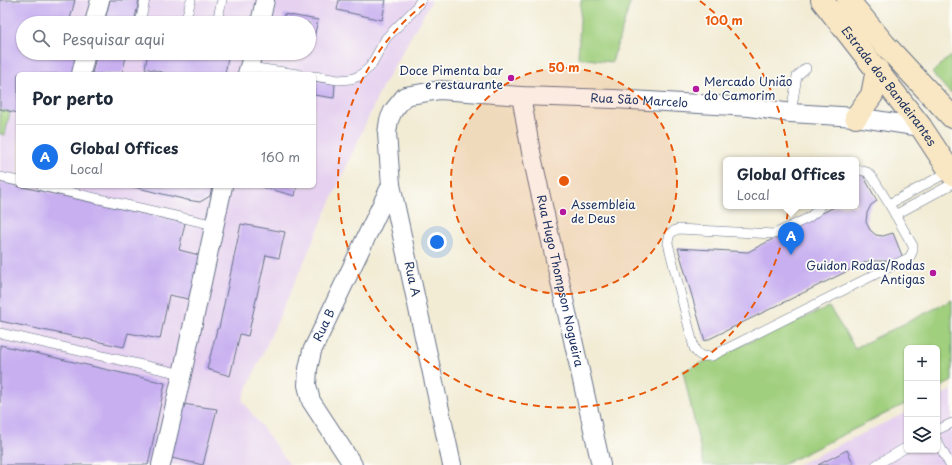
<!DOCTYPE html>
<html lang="pt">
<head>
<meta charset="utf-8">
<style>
  body { margin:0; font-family:"Playpen Sans",sans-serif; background:#f6f6f7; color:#1f2937 }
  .controls { position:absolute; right:12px; bottom:12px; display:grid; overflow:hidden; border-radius:6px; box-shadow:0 1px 3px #0004 }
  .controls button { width:36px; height:36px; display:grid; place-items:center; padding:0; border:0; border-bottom:1px solid #e0e1e3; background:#fff; color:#1f2937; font:20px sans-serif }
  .you { position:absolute; left:437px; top:242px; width:14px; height:14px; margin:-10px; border:3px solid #fff; border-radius:50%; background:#1a73e8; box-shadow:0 0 0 6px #1a73e833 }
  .badge { display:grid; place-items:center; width:26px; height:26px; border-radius:50%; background:#1a73e8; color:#fff; font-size:13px; font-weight:700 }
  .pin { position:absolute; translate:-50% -33px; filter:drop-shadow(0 1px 2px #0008) }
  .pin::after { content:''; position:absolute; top:21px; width:14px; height:12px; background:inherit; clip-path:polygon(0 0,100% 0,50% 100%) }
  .popup { position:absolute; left:723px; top:157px; width:136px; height:52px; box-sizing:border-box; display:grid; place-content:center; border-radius:6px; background:#fff; filter:drop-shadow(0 1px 3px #0005); font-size:13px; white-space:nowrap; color:#747a83 }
  .popup b { font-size:15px; color:#1f2937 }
  .popup::after { content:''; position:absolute; left:50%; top:100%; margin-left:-8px; border:8px solid transparent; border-top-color:#fff }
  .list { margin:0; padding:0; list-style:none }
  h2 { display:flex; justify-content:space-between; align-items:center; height:52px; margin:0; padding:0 16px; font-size:17px }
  h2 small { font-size:13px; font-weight:400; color:#747a83 }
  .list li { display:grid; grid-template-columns:26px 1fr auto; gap:12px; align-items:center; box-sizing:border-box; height:64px; padding:0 16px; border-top:1px solid #e0e1e3 }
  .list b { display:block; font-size:15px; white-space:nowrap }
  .list p { margin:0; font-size:13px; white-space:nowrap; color:#747a83 }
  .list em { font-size:13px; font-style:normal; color:#747a83 }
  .icon { flex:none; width:22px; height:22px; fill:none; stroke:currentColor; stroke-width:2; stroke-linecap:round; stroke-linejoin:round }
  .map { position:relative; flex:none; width:952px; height:465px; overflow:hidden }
  .search { position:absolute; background:#fff; box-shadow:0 1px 3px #0004; left:16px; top:16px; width:300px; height:44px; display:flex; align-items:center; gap:10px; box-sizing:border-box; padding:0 14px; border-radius:22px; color:#747a83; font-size:15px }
  .panel { position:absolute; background:#fff; box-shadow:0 1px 3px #0004; left:16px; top:72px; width:300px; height:116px; border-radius:6px }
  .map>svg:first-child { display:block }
  .built { fill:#e6d2f0; fill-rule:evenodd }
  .green { fill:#a0cf7e; stroke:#5e7f6e }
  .building { fill:#c7aff0 }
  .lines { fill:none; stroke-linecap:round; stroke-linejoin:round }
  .service-casing { stroke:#667188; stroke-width:10 }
  .minor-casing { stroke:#667188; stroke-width:20 }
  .secondary-casing { stroke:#667188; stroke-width:24 }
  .service { stroke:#fff; stroke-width:9 }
  .minor { stroke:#fff; stroke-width:18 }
  .secondary { stroke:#f9e7c3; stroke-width:22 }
  .ring { fill:none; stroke:#e8590c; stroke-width:2; stroke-dasharray:7 5 }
  .poi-dot { fill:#b5179e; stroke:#fdfcf7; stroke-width:1.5 }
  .labels { text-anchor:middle; stroke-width:3.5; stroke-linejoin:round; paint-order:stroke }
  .poi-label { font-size:12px; fill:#1b2f5e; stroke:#fdfcf7; text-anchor:end }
  .street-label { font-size:12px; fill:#1b2f5e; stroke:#fdfcf7 }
  .centre { fill:#e8590c; stroke:#fdfcf7; stroke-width:2 }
  .ring-label { font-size:12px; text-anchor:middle; font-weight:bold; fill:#e8590c; stroke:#fdfcf7; stroke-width:3.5; stroke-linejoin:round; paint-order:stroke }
</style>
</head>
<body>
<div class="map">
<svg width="952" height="465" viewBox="0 0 952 465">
  <rect width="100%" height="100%" fill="#fdfcf7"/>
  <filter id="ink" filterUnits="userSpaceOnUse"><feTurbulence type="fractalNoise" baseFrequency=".025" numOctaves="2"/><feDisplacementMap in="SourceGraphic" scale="8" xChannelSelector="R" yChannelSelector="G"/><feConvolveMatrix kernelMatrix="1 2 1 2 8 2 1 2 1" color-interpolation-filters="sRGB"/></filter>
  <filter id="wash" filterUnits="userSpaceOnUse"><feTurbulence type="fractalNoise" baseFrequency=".012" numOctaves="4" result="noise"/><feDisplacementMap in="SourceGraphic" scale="16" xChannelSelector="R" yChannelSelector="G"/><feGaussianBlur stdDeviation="0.9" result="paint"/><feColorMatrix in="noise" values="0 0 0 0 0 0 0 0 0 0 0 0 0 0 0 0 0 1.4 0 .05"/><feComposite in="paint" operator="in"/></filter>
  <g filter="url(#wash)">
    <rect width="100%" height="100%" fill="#f2ecd5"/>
    <!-- built -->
    <path class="built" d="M0,0H432L382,87L242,400L290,465H0ZM23,23H309V53H23ZM18,74H314V186H18Z
      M952,390V465H797L907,412V450H937V397Z"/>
    <!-- green -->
    <path class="green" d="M581,0H631L612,62L578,58Z
      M952,56V93H950L932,73L943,62Z
      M0,109L10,112L5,135L0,134Z
      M952,300V381L937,389V348H907V403L782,465H704L683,371L829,307L855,348Z"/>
    <g id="blocks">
      <!-- building -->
      <path class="building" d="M0,0H75L69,23H23V53H76L72,74H18V113L0,109Z
        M110,0H139L134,23H104Z
        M339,0H386L382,20L337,10Z
        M284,14L318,20L310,54H309V23H283Z
        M97,53H127L122,74H92Z
        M148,53H229L225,74H170L145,68Z
        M314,81L335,84L334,98L314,95Z
        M862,173L877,201L871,205L867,213L866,222L870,230L876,235L883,236L893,233L903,258L891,261H868L705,341L678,248L748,252L836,206H856V178Z
        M0,182L185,223L179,250L203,256L193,300L169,295L160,339L128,333L124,347L0,321Z
        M130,186H212L210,196L200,202L187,200Z
        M259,186H297L295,196Z
        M241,224L285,232L279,258L266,255L248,336L240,334L230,376L207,369L217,329L219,328Z
        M0,345L165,383L148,465H0Z
        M182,404L217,409L203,465L167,457Z
        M847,450L854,465H818Z"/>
    </g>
  </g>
  <g filter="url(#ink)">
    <use href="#blocks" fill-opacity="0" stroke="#667188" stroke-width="1"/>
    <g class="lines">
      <!-- service casing -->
      <g class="service-casing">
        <path id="service" d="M187,15L191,0
          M218,17L222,0
          M140,23L145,0
          M249,67L298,74
          M314,76L338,80L351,79L359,76L370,67L386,38L415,9L421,0
          M791,113L797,76L806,68
          M0,177L18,181
          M42,186L215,225
          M889,204L950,171
          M820,206L818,210L808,218L774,234L678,229C670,232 669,235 668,243L694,348C699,357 703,357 712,356L910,257L913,250V246L889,204L873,178L867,172L859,170H856
          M895,215L952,184
          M0,333L182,374
          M937,430L952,423
          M937,441L950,465
          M876,465L907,447"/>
      </g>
      <!-- minor casing -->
      <g class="minor-casing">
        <g id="minor">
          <path d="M94,23L100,0"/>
          <path d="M260,23L265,0"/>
          <path d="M81,74L86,53"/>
          <path d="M247,74L253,53"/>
          <path id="s1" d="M521,96L531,152L601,465"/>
          <path d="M161,465L182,374L223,186"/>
          <path id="s2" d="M353,465L311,401L307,385L308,369L312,351L391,185"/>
          <path id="s3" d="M452,465L391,185L387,133L389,120L393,111L405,96L440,90L521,96L614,99L750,107L791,113L856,117L921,127"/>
        </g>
      </g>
      <!-- secondary casing -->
      <g class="secondary-casing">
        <g id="secondary">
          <path id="s4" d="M822,0L921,127L952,174"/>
          <path d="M848,0L885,45L952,117"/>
          <path d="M856,117L872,95L877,69"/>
        </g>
      </g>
      <!-- service -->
      <use href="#service" class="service"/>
      <!-- minor -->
      <use href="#minor" class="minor"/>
      <!-- secondary -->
      <use href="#secondary" class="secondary"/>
    </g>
  </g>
  <!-- distance rings -->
  <circle cx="564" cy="181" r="113" fill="#e8590c" fill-opacity=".12"/>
  <g class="ring">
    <circle cx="564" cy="181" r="113"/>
    <path d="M700 1A226 226 0 1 1 428 1"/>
  </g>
  <!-- markers -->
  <g class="poi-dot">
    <circle cx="511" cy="78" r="4"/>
    <circle cx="696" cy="89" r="4"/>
    <circle cx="563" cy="212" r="4"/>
    <circle cx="933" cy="273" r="4"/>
  </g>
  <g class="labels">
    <!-- poi labels -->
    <g class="poi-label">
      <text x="503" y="75">Doce Pimenta bar<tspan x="503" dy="14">e restaurante</tspan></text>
      <text x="704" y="86" text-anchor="start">Mercado União<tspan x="704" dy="14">do Camorim</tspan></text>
      <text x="571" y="209" text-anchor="start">Assembleia<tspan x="571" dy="14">de Deus</tspan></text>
      <text x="925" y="270">Guidon Rodas/Rodas<tspan x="925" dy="14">Antigas</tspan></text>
    </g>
    <!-- street labels -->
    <g class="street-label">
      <text dy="4" stroke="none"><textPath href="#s4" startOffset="109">Estrada dos Bandeirantes</textPath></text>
      <text dy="4" stroke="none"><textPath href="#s3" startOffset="616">Rua São Marcelo</textPath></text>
      <text transform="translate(412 279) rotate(78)" y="4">Rua A</text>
      <text dy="4" stroke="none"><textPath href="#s1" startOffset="189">Rua Hugo Thompson Nogueira</textPath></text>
      <text dy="4" stroke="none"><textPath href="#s2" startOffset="156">Rua B</textPath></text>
    </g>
  </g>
  <circle cx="564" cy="181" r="6" class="centre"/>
  <g class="ring-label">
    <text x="724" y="25">100 m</text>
    <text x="564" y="72">50 m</text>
  </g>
</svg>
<div class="controls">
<button>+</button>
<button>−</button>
<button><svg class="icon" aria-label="layers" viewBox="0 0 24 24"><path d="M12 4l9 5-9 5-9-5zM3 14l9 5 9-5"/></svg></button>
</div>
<div class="you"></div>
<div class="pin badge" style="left:791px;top:255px">A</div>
<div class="popup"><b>Global Offices</b>Local</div>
<div class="search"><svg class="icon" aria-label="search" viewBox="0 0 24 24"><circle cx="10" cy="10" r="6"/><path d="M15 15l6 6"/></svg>Pesquisar aqui</div>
<section class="panel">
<h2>Por perto<small></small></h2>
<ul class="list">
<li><span class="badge">A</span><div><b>Global Offices</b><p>Local</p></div><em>160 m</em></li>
</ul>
</section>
</div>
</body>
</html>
